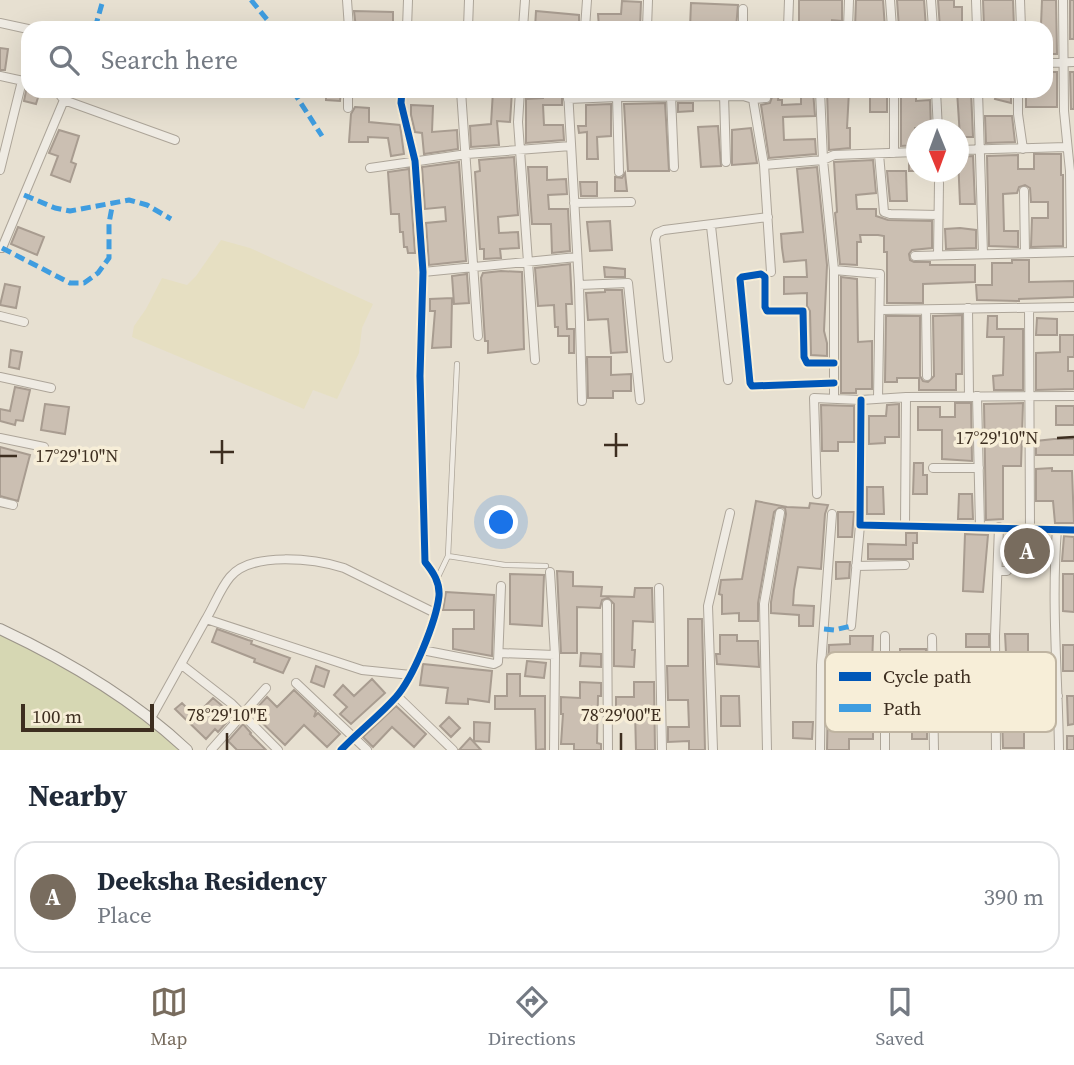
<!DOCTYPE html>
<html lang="en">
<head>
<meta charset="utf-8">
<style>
  body { margin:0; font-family:"Source Serif 4",serif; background:#f6f6f7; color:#1f2937 }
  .compass { position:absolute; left:906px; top:119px; width:63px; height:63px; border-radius:50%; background:#fff; box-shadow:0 7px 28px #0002; rotate:179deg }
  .scale { position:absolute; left:21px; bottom:18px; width:133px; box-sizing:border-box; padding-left:7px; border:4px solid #3d2e20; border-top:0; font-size:19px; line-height:24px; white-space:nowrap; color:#3d2e20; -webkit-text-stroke:5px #f7eed8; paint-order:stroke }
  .you { position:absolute; left:502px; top:523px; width:24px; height:24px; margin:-18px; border:5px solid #fff; border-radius:50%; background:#1a73e8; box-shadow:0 0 0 10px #1a73e833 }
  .badge { display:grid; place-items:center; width:46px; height:46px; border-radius:50%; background:#786c5e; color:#fff; font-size:23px; font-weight:700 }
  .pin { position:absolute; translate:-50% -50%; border:4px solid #fff; box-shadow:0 2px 7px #0006 }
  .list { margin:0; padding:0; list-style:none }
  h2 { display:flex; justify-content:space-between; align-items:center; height:91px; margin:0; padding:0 28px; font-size:30px }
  h2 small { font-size:23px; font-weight:400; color:#747a83 }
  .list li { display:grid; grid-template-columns:46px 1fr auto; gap:21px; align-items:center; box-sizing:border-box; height:112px; margin:0 14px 14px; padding:0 14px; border:2px solid #e0e1e3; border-radius:21px }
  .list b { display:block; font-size:26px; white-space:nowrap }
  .list p { margin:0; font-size:23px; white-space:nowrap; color:#747a83 }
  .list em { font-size:23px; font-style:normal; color:#747a83 }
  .icon { flex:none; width:38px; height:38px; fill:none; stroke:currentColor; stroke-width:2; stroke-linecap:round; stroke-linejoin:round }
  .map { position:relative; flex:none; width:1074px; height:750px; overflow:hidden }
  .search { position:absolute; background:#fff; box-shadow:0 7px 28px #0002; left:21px; right:21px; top:21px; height:77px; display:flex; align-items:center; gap:18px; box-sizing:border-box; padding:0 24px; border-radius:21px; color:#747a83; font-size:26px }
  .sheet { height:217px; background:#fff }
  nav { display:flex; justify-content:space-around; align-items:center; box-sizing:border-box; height:98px; border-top:2px solid #e0e1e3; background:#fff; font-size:19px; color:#747a83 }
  nav a { display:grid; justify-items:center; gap:4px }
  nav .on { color:#786c5e }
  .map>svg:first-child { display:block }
  .farmland { fill:#e6dfc2 }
  .green { fill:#d6d7b3 }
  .building { fill:#cbbfb2; stroke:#a89c90; stroke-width:2 }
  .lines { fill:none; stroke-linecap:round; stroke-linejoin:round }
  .lane-casing { stroke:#ada599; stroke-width:6 }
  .street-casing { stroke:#ada599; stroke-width:10 }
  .secondary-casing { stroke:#9c958a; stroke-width:12 }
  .lane { stroke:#efebe3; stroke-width:4.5 }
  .street { stroke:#efebe3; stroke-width:8 }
  .secondary { stroke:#efebe3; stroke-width:10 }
  .quiet { stroke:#3f9de0; stroke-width:5; stroke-dasharray:10 5; stroke-linecap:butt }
  .cycleway-casing { stroke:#f7eed8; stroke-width:11 }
  .cycleway { stroke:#0057b8; stroke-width:7 }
  .ticks { fill:none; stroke:#3d2e20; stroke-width:2.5 }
  .key { fill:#f7eed8; stroke:#bfb4a1; stroke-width:2 }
  .key-label { font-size:19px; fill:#3d2e20 }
  .ticks-label { font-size:18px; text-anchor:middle; fill:#3d2e20; stroke:#f7eed8; stroke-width:7; stroke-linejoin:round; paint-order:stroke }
</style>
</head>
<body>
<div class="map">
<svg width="1074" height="750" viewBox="0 0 1074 750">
  <rect width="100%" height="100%" fill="#e7e0d1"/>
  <!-- farmland -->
  <path class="farmland" d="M221,240L250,248L373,304L362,328L359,353L337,399L313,390L304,409L132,337L134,326L146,309L162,278L187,285L196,276Z"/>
  <!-- green -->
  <path class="green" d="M0,630L152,719L190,750H0Z"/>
  <!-- building -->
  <path class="building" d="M799,0H842V21L832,20V28H799Z
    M856,0H883L885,28H855Z
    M897,0H924L926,28H899Z
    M938,0H954V7H962V28H940Z
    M983,0H1013L1014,28H984Z
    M1042,0H1056L1057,54H1046V28H1042L1041,25Z
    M1070,0H1074V39H1070Z
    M622,1L641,2L640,28H599L598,14H621Z
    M691,3L738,5L736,28H690Z
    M354,11L393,12V28H356Z
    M536,11L579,15V24L557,23L556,28H535Z
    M0,48L8,49L5,70H0Z
    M1046,72H1057V107H1026V91H1046Z
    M1070,72H1074V109H1071Z
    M26,91H40L36,104L24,101Z
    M326,91H341L340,101L326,100Z
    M493,91H512L510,122L497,121L499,145L471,147L470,126L491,124Z
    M543,91H559V96H562V105H543L544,125H563L564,140L526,143V99L543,98Z
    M758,91H779L778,100H782V105L801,104V91H813L815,116L783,117L784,140L815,139L816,154L769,158L761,105L770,103L772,97L768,92Z
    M827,91H849L847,128H850V148L829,150Z
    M957,91H971L973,137H960Z
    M997,91H1011V103L995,99Z
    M870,94H887V112H870Z
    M916,94V101L930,100L931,128H915L916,145L901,146V95Z
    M665,103L669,171H628L624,104Z
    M678,103H693V111L678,112Z
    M611,104V136L597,137L598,159H587V132L579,133L578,126H586V105Z
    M411,105L433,106L432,132L457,130L458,149L424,154L422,133L415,132L411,115Z
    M355,107L369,108V122L400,125L404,154L391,156L388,138L368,137V142H349L351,114Z
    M985,116H1012L1015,142L986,143Z
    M718,126L721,166L701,167L698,127Z
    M751,128L757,163L732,165V130Z
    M59,130L79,136L71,162L76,164L70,182L51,175L58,156L49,153Z
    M1034,154H1061V175H1063V246L1031,247L1032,218H1048V202H1031L1030,188L1025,185L1019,187L1017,193L1003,194L1004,231H1018V247L989,246L987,156L1018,155V169H1034Z
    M973,156L975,204H960L958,157Z
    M514,157L518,215L498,217L499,233L518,232L519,248L500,249L501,258L484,259V249H480L475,172L480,171L479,160Z
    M909,159H916V171H909Z
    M873,160L876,193L856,195L857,209H876V216L888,220L932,221V248L912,250L909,254L910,260L914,262H930V265H975V282L923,284V303H887V252H884V236L878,235H860L861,242H857V265L840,264L835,213L837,212L834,162Z
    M459,162L466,261L429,265L426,223L446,221L445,207L425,209L422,167Z
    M528,167H547V180L566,179L567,194L548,195L549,209H568L570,251L552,253L551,224H532Z
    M817,167L827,265L824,331L827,343V356L811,355L810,311L807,306V293L784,294V277H807L806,260L784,262L782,248L781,234L803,232L797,169Z
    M409,169L415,253H408L407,247H404L403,232H400L399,214H391L388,172Z
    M887,171H906L907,201H890Z
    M625,173L627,191H615V177L622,178Z
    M580,182H597V196H581Z
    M610,221L612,250L590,251L587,222Z
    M18,227L44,237L37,255L11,244Z
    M960,228L976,230V248L946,249L945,229Z
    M1012,260H1029V282L1074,281V297L1019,299V301L977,300L976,285H992V263H1012Z
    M570,264L572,304H566L567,329H574V353H569V336H558V327H555L554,305L538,306L535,268Z
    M604,267L625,269V277H605Z
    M501,271L522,272L524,349L488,353V341H485L481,278L483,273Z
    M467,274L469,303L454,304L452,276Z
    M841,277L857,279L858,342L872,341V389H856V393H841Z
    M5,284L20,287L16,308L0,305Z
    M605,290H622L627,352L611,353L608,319L588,320L586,293L605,292Z
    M452,298L451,347L432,348L435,311H430V299Z
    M962,315V374H956V390H919V378H897V382H885L886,316H920V376L923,381L928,382L934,376L933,316Z
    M988,316H997V329H1023V390H994L993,376L1003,375L1004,337H987Z
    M1037,318L1057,319V335H1036Z
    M1060,335H1074V357H1068V371H1074V389L1036,390V353L1060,352Z
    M11,350L22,352L19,369L9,367Z
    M587,357H611V375L631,374V391H613V398H588Z
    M15,387L30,390L23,421L16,420L15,425L0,421V409L10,411Z
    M955,403H971L972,461L942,459V430H918V407H940V417H955Z
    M1023,403L1021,466H1003V519L986,520L984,404Z
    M45,404L69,407L65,434L41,430Z
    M899,404V437H885V443L869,444V416H886L887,405Z
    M821,405L854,406V442H838V451H822Z
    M1056,406H1074V425H1056Z
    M1054,439H1074V455H1036V441Z
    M0,447L30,455L18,501L0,496Z
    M914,463H923V475H927V494H913Z
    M1052,468V471H1072L1074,523H1055L1053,501H1036V469Z
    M867,487H883L884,514H867Z
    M959,494H972L973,519H958Z
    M756,501L787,507L809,508L810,503L828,505L825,514L821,569L798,567L794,590L793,605L814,606L813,626H799V615L771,613V602L786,514L785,508L780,507L774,512L758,603V621H739V613L722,614V595L719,594L721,580L742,579Z
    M838,512H854L852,537H838Z
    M906,533H917V543H913V559H868V544L906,545Z
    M965,534L988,535L983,592L963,591Z
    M1064,536L1074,537V561H1062Z
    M1042,542L1043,561H1028V566L1017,564L1016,549L1013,543Z
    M836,562H850L849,578L836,579Z
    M557,571L573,572V586L602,587L601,596L634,597L635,588H652L653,622L633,621L632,650H635L634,667L614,666V604L608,598L602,600L600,608L577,607V653H561Z
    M510,574L544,575L542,626L510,624Z
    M1063,574H1074V612L1063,611Z
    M446,592L494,595L492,656L453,649V629H474V610H443Z
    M688,619H702L705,750H689V741L668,742V727H689L688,700H668L667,666H688Z
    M217,629L248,640L252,641L251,644L290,658L283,673L254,662L255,659L212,642Z
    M966,634H989V647H966Z
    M1005,634H1028V656H1049L1050,675H1045L1043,690H1011L1009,673H1002V653H1006Z
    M720,635H737V641H758L759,667L717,664L716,654H720Z
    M850,636H873L872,666L849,667L850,684H827L829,645L850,644Z
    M1063,645H1074V671H1063Z
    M900,649H926V676H910V670H900Z
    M581,653L601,654V667L580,666Z
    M527,661L546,663L544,678L525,676Z
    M423,664L492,671L489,702L468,699V704L446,703L448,688L420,685Z
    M316,666L329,671L324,687L311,682Z
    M507,674H520V696H545V749L536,750L535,709H495V696H507Z
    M372,679L385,693L351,724L340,714L347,707L334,695L343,685L354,696Z
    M580,682L601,683V696H598L597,743L601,744V750H574V744H561L563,714H561V697L580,698Z
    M634,682H654L655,750H636L635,711H616V697H634Z
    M294,690L316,711L314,717L318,713L340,734L327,747L304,725L285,745L252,713L267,697L277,707Z
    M721,696H739L740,726H721Z
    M1067,696H1074V724L1068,725Z
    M828,697H848L849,721H873V739H849V750H827Z
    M213,698L233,715L218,732L215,729L206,739L175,709L182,703L195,716Z
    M396,706L426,734L414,747L392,727L373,747L363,737Z
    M1002,716H1024V748H1003Z
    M449,717L460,728L451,737L440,726Z
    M912,717H927V739H912Z
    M474,722L490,723L489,742L474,741Z
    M793,722H813L812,739L793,738Z
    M243,724L251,733L250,734L266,750H237L228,741Z
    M1067,736H1074V750H1067Z
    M470,738L481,750H459Z"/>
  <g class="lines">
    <!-- lane casing -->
    <g class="lane-casing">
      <path id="lane" d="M448,556L505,565L546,566
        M437,579L448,556L457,364"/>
    </g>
    <!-- street casing -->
    <g class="street-casing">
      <path id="street" d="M347,0L349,28
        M890,0L892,28
        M931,0L933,28
        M976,0L977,28
        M1020,0L1021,28
        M1063,0L1064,111L1070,171L1071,252
        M0,23L28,29
        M407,28L408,0
        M468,28L469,0
        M523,28L525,0
        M585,28L587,0
        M647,28L648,0
        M743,28V9
        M788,28L789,0
        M848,28L849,0
        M1046,63L1074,62
        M0,76L28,82
        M57,91L64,100L175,140
        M461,91L478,336
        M520,91L518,122L535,360
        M568,91L579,285L582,401
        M743,91V96L753,99L764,165L771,272
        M820,91L823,160L834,270V398
        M936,91L938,130
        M978,91L983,254
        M1018,91V114L1023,149
        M724,95L726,162
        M671,96L674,167
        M568,99L617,97
        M753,99L766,98
        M348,108V91
        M958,150L1066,147
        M894,153V91
        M879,154L884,212L890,214L938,215
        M764,165L823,160L834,155L916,152
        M370,168L467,154L571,146
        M0,170L22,81
        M619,172L617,97L743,96
        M1024,191L1025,253
        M574,203L631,202
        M711,226L728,380
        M0,248H2L64,100
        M938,255L939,183
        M915,256L1074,252
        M834,270L880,274L878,398
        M423,272L577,257
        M579,285L628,283L640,400
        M968,308L969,396
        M1029,308L1030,528
        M881,310L1074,307
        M926,310L927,376
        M0,316L24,322
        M668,358L655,239L657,233L664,230L768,217
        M834,363H807L804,357L803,311H767L765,307V277L761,274L742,277L740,279L750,383L752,386L834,383
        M0,377L51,388
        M977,396L980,527
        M861,400L860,525L1074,530
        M0,438L44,447
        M933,468H979
        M817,494L814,398L861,400L906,397L1074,396
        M0,502L13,505
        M905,526L906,397
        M1057,529C1051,603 1058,676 1059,750
        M856,566L905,565
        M998,571H1007L1010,565V550L999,546
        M550,572L555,655L554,750
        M659,588L662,750
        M607,604L608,750
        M206,619C214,606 220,589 230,577C252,551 315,559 344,568L435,613
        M851,626L860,525
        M932,638L934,750
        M422,650L494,664L498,662L501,586
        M499,653L555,655
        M182,665L232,704L278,750
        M296,683L367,750
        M1004,684V697
        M1050,684V696
        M397,696L453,750
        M996,697L1058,696
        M151,718L206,619L362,670L411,675
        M211,750L266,688
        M341,750C358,732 379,716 396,697C413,678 436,622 439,596C440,582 433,572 425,562L420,376L423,272L415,161L401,103L402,91
        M713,750L708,606L730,513
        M767,750L764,604L780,513
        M820,750L821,665L832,514
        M885,750V636
        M996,750L995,636L999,527"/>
    </g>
    <!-- secondary casing -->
    <g class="secondary-casing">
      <path id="secondary" d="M0,629C66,660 134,700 187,750"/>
    </g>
    <!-- lane -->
    <use href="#lane" class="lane"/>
    <!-- street -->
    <use href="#street" class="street"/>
    <!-- secondary -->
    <use href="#secondary" class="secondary"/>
    <!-- quiet -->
    <path class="quiet" d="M251,0L274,28
      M95,28L103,0
      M293,91L322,136
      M24,195L55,208L70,211L129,200L147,205L171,219
      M2,248L70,283H84L98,273L109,258V223L113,202
      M824,629L834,630L851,626"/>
    <!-- cycleway casing -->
    <g class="cycleway-casing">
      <path id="cycleway" d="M834,363H807L804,357L803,311H767L765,307V277L761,274L742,277L740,279L750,383L752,386L834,383
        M861,400L860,525L1074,530
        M341,750C358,732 379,716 396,697C413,678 436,622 439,596C440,582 433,572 425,562L420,376L423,272L415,161L401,103L402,91"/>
    </g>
    <!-- cycleway -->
    <use href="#cycleway" class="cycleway"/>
  </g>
  <!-- ticks -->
  <path class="ticks" d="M616,433V457M1057,438L1074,437M222,440V464M604,445H628M210,452H234M0,456H17M227,733V750M621,733V750"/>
  <!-- legend -->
  <rect x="825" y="652" width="231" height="80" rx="10" class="key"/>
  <rect x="839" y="672" width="32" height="9" fill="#0057b8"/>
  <rect x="839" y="704" width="32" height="8" fill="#3f9de0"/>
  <g class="key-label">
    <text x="883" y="683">Cycle path</text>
    <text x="883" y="715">Path</text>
  </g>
  <g class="ticks-label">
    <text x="997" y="444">17°29'10"N</text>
    <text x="77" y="462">17°29'10"N</text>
    <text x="227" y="721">78°29'10"E</text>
    <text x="621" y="721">78°29'00"E</text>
  </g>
</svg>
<svg class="compass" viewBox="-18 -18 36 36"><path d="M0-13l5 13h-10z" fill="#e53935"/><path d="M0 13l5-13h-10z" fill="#747a83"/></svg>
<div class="scale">100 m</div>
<div class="you"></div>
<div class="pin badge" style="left:1027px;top:551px">A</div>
<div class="search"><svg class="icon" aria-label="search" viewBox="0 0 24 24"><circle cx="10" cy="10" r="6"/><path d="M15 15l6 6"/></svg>Search here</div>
</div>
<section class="sheet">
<h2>Nearby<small></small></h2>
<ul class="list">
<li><span class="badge">A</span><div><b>Deeksha Residency</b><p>Place</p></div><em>390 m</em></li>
</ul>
</section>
<nav>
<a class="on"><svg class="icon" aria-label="map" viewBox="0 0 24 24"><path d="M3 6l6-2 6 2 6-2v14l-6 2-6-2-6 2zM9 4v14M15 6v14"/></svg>Map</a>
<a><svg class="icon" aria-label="directions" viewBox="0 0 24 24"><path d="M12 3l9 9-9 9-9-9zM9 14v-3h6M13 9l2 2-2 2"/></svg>Directions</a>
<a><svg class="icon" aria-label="saved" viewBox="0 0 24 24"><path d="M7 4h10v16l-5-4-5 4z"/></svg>Saved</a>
</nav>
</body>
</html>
